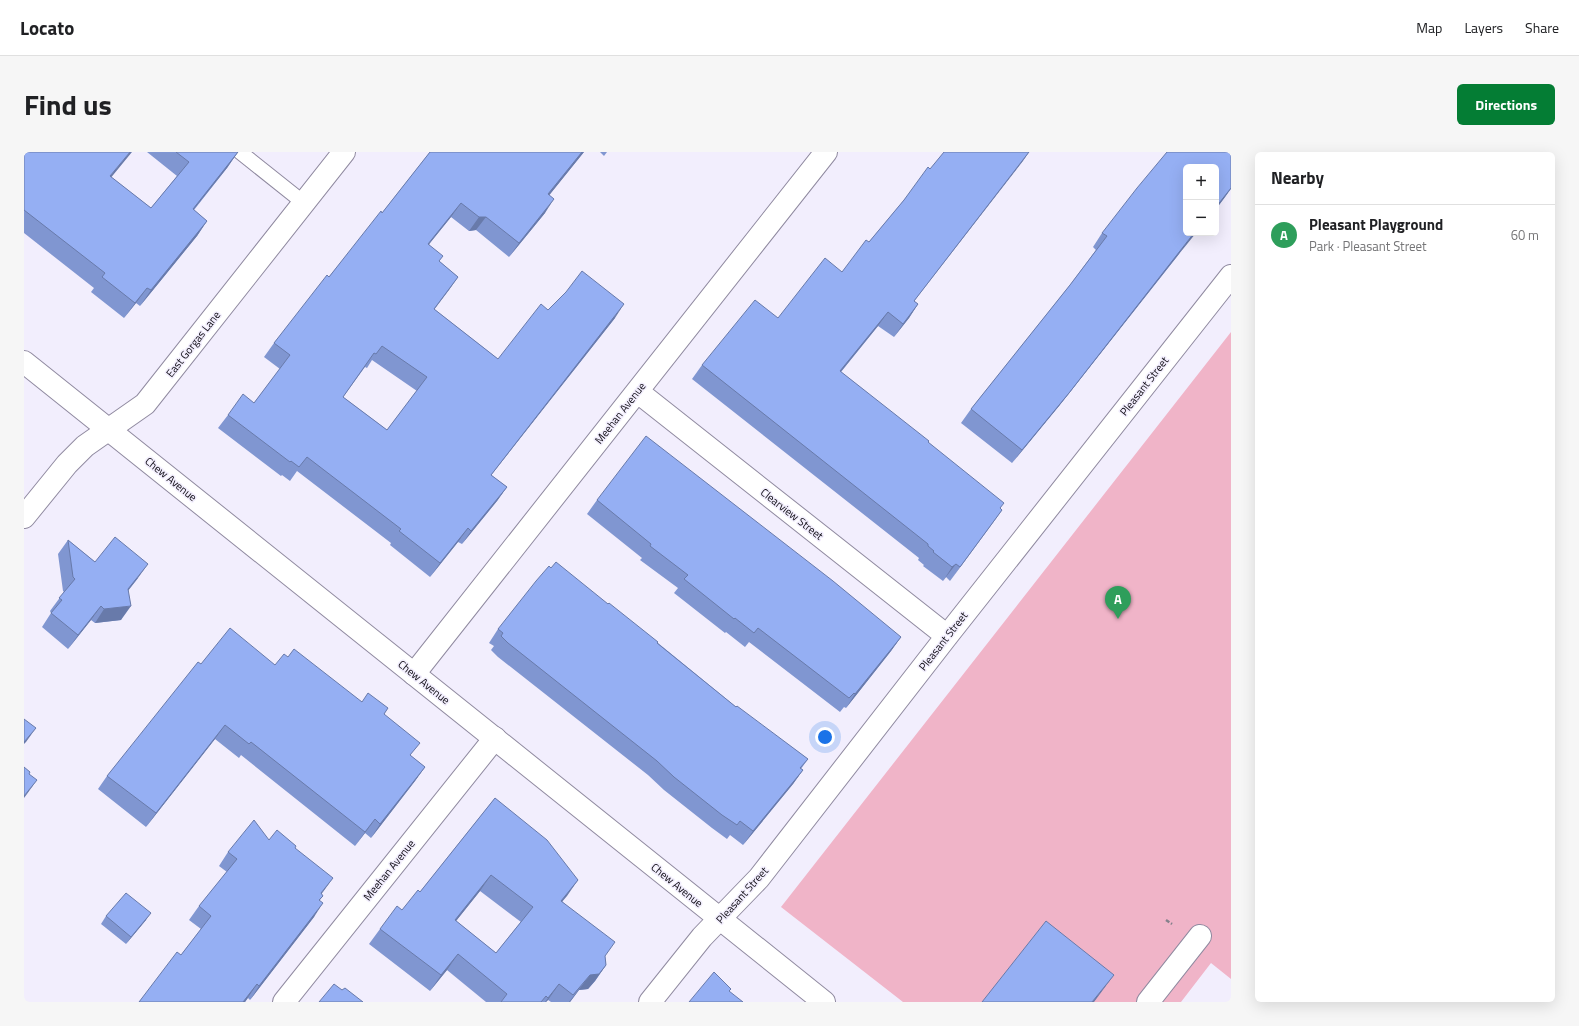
<!DOCTYPE html>
<html lang="en">
<head>
<meta charset="utf-8">
<style>
  body { margin:0; font-family:"Titillium Web",sans-serif; background:#f6f6f6; color:#202124 }
  .controls { position:absolute; right:12px; top:12px; display:grid; overflow:hidden; border-radius:6px; box-shadow:0 4px 16px #0002 }
  .controls button { width:36px; height:36px; display:grid; place-items:center; padding:0; border:0; border-bottom:1px solid #e0e0e0; background:#fff; color:#202124; font:20px sans-serif }
  .you { position:absolute; left:801px; top:585px; width:14px; height:14px; margin:-10px; border:3px solid #fff; border-radius:50%; background:#1a73e8; box-shadow:0 0 0 6px #1a73e833 }
  .badge { display:grid; place-items:center; width:26px; height:26px; border-radius:50%; background:#047d34; color:#fff; font-size:13px; font-weight:700 }
  .pin { position:absolute; translate:-50% -33px; filter:drop-shadow(0 1px 2px #0008) }
  .pin::after { content:''; position:absolute; top:21px; width:14px; height:12px; background:inherit; clip-path:polygon(0 0,100% 0,50% 100%) }
  .list { margin:0; padding:0; list-style:none }
  h2 { display:flex; justify-content:space-between; align-items:center; height:52px; margin:0; padding:0 16px; font-size:17px }
  h2 small { font-size:13px; font-weight:400; color:#757577 }
  .list li { display:grid; grid-template-columns:26px 1fr auto; gap:12px; align-items:center; box-sizing:border-box; height:60px; padding:0 16px; border-top:1px solid #e0e0e0 }
  .list b { display:block; font-size:15px; white-space:nowrap }
  .list p { margin:0; font-size:13px; white-space:nowrap; color:#757577 }
  .list em { font-size:13px; font-style:normal; color:#757577 }
  .map { position:relative; flex:none; width:1207px; height:850px; overflow:hidden; border-radius:6px }
  header { display:flex; align-items:center; gap:24px; box-sizing:border-box; height:56px; padding:0 20px; background:#fff; border-bottom:1px solid #e0e0e0 }
  header strong { font-size:19px }
  nav { display:flex; gap:22px; margin-inline-start:auto; font-size:14px }
  .intro { display:flex; align-items:center; justify-content:space-between; box-sizing:border-box; height:96px; padding:0 24px }
  h1 { margin:0; font-size:28px }
  .button { padding:10px 18px; border-radius:6px; background:#047d34; color:#fff; font-size:14px; font-weight:700 }
  main { display:flex; gap:24px; padding:0 24px }
  aside { flex:1; background:#fff; border-radius:6px; box-shadow:0 4px 16px #0002 }
  .map>svg:first-child { display:block }
  .green { fill:#f0b4c8 }
  .lines { fill:none; stroke-linecap:round; stroke-linejoin:round }
  .service-casing { stroke:#908aa0; stroke-width:16 }
  .minor-casing { stroke:#908aa0; stroke-width:24 }
  .tertiary-casing { stroke:#908aa0; stroke-width:24 }
  .path { stroke:#84818c; stroke-width:2.5; stroke-dasharray:4 2; stroke-linecap:butt }
  .service { stroke:#fff; stroke-width:14 }
  .minor { stroke:#fff; stroke-width:22 }
  .tertiary { stroke:#fff; stroke-width:22 }
  .wall { fill:#8096d1; fill-rule:evenodd }
  .shaded-wall { fill:#687aaa }
  .building { fill:#95aff3; stroke:#687aaa; fill-rule:evenodd }
  .labels { text-anchor:middle; stroke-width:3; stroke-linejoin:round; paint-order:stroke }
  .street-label { font-size:11px; fill:#0e0b13; stroke:#f2eefd }
</style>
</head>
<body>
<header>
<strong>Locato</strong>
<nav><a>Map</a><a>Layers</a><a>Share</a></nav>
</header>
<div class="intro"><h1>Find us</h1><a class="button">Directions</a></div>
<main>
<div class="map">
<svg width="1207" height="850" viewBox="0 0 1207 850">
  <rect width="100%" height="100%" fill="#f2eefd"/>
  <!-- green -->
  <path class="green" d="M1207,180V827L1187,811L1157,850H879L757,755Z"/>
  <g class="lines">
    <!-- service casing -->
    <g class="service-casing">
      <path id="service" d="M216,0L280,51"/>
    </g>
    <!-- minor casing -->
    <g class="minor-casing">
      <path id="minor" d="M614,240L923,484
        M0,365L43,312L61,294L121,252L320,0
        M390,522L802,0
        M260,850L471,586
        M626,850L678,785L735,726L923,484L1207,124
        M1124,850L1176,784"/>
    </g>
    <!-- tertiary casing -->
    <g class="tertiary-casing">
      <path id="tertiary" d="M0,210L800,850"/>
    </g>
    <!-- path -->
    <path class="path" d="M1142,768L1148,772"/>
    <!-- service -->
    <use href="#service" class="service"/>
    <!-- minor -->
    <use href="#minor" class="minor"/>
    <!-- tertiary -->
    <use href="#tertiary" class="tertiary"/>
  </g>
  <!-- wall -->
  <path class="wall" d="M0,0L87,25L127,56L153,24L123,0H214L203,16L170,58L183,69L173,84L116,154L112,151L100,166L67,140L70,136L0,81Z
    M406,0H560L525,43L521,61L485,105L452,78L445,79L427,65L405,92L415,109L434,125L410,157L474,207L524,158L591,166L467,323L483,335L473,349L438,392L434,390L406,425L366,393L367,391L273,319L266,329L258,323L257,324L194,276L204,263L230,251L256,217L240,205L250,191L358,61ZM348,208L393,239L363,278L319,245L341,215L343,216Z
    M576,0H583L580,4Z
    M1005,0L890,149L894,152L885,166L870,185L854,174L817,220L904,290L978,358L926,429L922,425L919,429L899,414L900,413L894,408L895,406L668,227L678,213L754,166L818,120L845,90L906,17Z
    M1207,0V37L1192,57V15L1155,102L1035,254L988,311L937,271L947,257L1046,133L1072,98L1069,95L1078,81Z
    M573,348L877,485L867,499L822,556L820,555L816,560L725,490L721,495L702,480L701,481L650,441L654,436L616,408L618,406L563,362Z
    M44,388L71,410L114,426L104,439L97,468L71,471L67,468L44,497L18,475L27,461L26,459L40,440L39,439L34,402Z
    M584,452L634,491L712,555L784,607L777,617L779,618L769,632L719,693L706,683L703,687L688,676L640,638L624,623L474,505L467,498L470,494L465,491L474,477Z
    M264,505L338,550L364,556L360,562L387,604L401,615L391,629L347,686L341,681L331,694L217,603L215,606L191,587L122,675L74,637L83,624L177,512L251,513Z
    M471,646L554,728L538,749L581,804L582,813L571,829L564,837L555,838L546,850H527L524,848L522,850H462L423,818L406,839L345,792L356,777L378,758L396,740ZM456,739L497,770L472,801L432,769Z
    M245,688L271,696L297,742L299,744L296,748L290,765L226,848L224,846L221,850H115L157,803L177,777L165,768L175,754L203,720L195,714L204,700Z
    M82,764L122,768L102,792L77,772Z"/>
  <!-- shaded-wall -->
  <path class="shaded-wall" d="M106,0H108L76,39L86,24Z
    M214,0L203,16L158,72L169,57Z
    M558,0H560L515,56L524,42Z
    M1005,0L999,9L880,162L890,149Z
    M1207,36L1201,45L1192,57V55Z
    M530,47L521,61L485,105L495,91Z
    M437,51L427,65L394,106L404,92Z
    M455,65H462L452,78L445,79Z
    M183,69L173,84L116,154L127,138Z
    M1170,81H1172L1155,102L1035,254L988,311L998,298Z
    M434,125L425,138L400,171L410,157Z
    M123,136L112,151L100,166L111,151Z
    M600,152L591,166L457,336L467,323Z
    M894,152L885,166L870,185L879,172Z
    M864,160L854,174L806,233L816,219Z
    M483,335L473,349L438,392L447,379Z
    M978,358L968,372L926,429L936,415Z
    M444,376L434,390L406,425L416,411Z
    M124,412L114,426L94,451L104,437Z
    M932,412L922,425L919,429L928,415Z
    M77,454L67,468L44,497L54,483Z
    M107,454L97,468L71,471L80,457Z
    M877,485L867,499L822,556L831,542Z
    M201,573L191,587L122,675L132,661Z
    M12,576L2,590L0,592V590Z
    M401,615L391,629L347,686L356,672Z
    M779,618L769,632L719,693L729,679Z
    M13,628L3,642L0,646V644Z
    M351,667L341,681L331,694L341,680Z
    M467,723L456,739L420,784L431,768Z
    M309,726L299,740L287,755L297,741Z
    M554,728L543,744L526,764L537,749Z
    M299,751L290,765L226,848L235,834Z
    M127,761L122,768L102,792L107,785Z
    M434,802L423,818L406,839L417,823Z
    M582,813L571,829L564,837L555,838L546,850H545L566,823Z
    M1090,823L1070,850H1068Z
    M233,832L221,850H219Z
    M535,832L524,848L522,850H521Z"/>
  <!-- building -->
  <path class="building" d="M0,0H106L86,24L127,56L165,10L152,0H214L169,57L183,69L127,138L123,136L111,151L78,125L81,121L0,58Z
    M406,0H558L524,42L530,47L495,91L462,65H455L437,51L404,92L419,104L415,109L434,125L410,157L474,207L517,152L524,158L542,140L558,119L600,152L467,323L483,335L447,379L444,376L416,411L375,379L377,377L283,305L275,315L267,309L266,310L204,263L219,242L230,251L266,203L250,191L303,123L305,125L357,59L358,61ZM358,194L403,225L363,278L319,245L350,201L352,202Z
    M920,0H1005L890,149L894,152L879,172L864,160L816,219L905,289L904,290L980,351L976,356L978,358L936,415L932,412L928,415L909,400L910,399L904,394V392L678,213L731,148L754,166L801,106L818,120L842,88L845,90L880,48L904,15L906,17Z
    M1143,0H1207V36L1192,55V15H1162V81H1170L1045,241L998,298L947,257L1046,133L1083,84L1078,81L1113,36Z
    M622,284L809,429L877,485L831,542L830,541L825,546L734,476L730,481L711,466L710,467L660,427L664,423L626,394L627,392L573,348Z
    M91,385L124,412L104,437L107,454L80,457L77,454L54,483L27,461L38,448L35,446L51,427L49,425L44,388L71,410Z
    M532,410L584,452L585,451L634,490L633,491L712,555L713,554L784,607L776,616L779,618L729,679L716,669L713,673L698,663L650,625L633,609L484,491L477,484L479,481L474,477L512,429L525,414L527,416Z
    M206,476L251,513L260,502L264,505L270,497L338,550L344,541L364,556L360,562L396,591L386,603L401,615L356,672L351,667L341,680L227,590L225,592L201,573L132,661L83,624L174,510L177,512Z
    M0,567L12,576L0,590Z
    M0,615L6,620L5,622L13,628L0,644Z
    M471,646L523,688L554,728L537,749L591,790L581,804L582,813L575,822L566,823L549,843L535,832L524,846L522,844L517,850H477L483,842L434,802L417,823L356,777L373,754L378,758L394,738L396,740ZM467,723L509,755L472,801L431,768Z
    M230,668L245,688L253,678L272,694L271,696L309,726L297,741L299,744L295,748L299,751L235,834L233,832L219,850H115L153,800L157,803L187,764L175,754L213,707L204,700Z
    M102,741L127,761L107,785L82,764Z
    M1022,769L1090,823L1068,850H958Z
    M690,820L707,837L705,839L719,850H665Z
    M310,832L318,838L321,836L339,850H295Z"/>
  <g class="labels">
    <!-- street labels -->
    <g class="street-label">
      <text transform="translate(169 192) rotate(-52)" y="4">East Gorgas Lane</text>
      <text transform="translate(1120 234) rotate(-52)" y="4">Pleasant Street</text>
      <text transform="translate(596 261) rotate(-52)" y="4">Meehan Avenue</text>
      <text transform="translate(147 327) rotate(39)" y="4">Chew Avenue</text>
      <text transform="translate(768 362) rotate(38)" y="4">Clearview Street</text>
      <text transform="translate(919 489) rotate(-52)" y="4">Pleasant Street</text>
      <text transform="translate(400 530) rotate(39)" y="4">Chew Avenue</text>
      <text transform="translate(365 718) rotate(-51)" y="4">Meehan Avenue</text>
      <text transform="translate(653 733) rotate(39)" y="4">Chew Avenue</text>
      <text transform="translate(718 743) rotate(-48)" y="4">Pleasant Street</text>
    </g>
  </g>
</svg>
<div class="controls">
<button>+</button>
<button>−</button>
</div>
<div class="you"></div>
<div class="pin badge" style="left:1094px;top:467px;background:#2e9e5b">A</div>
</div>
<aside>
<h2>Nearby<small></small></h2>
<ul class="list">
<li><span class="badge" style="background:#2e9e5b">A</span><div><b>Pleasant Playground</b><p>Park · Pleasant Street</p></div><em>60 m</em></li>
</ul>
</aside>
</main>
</body>
</html>
